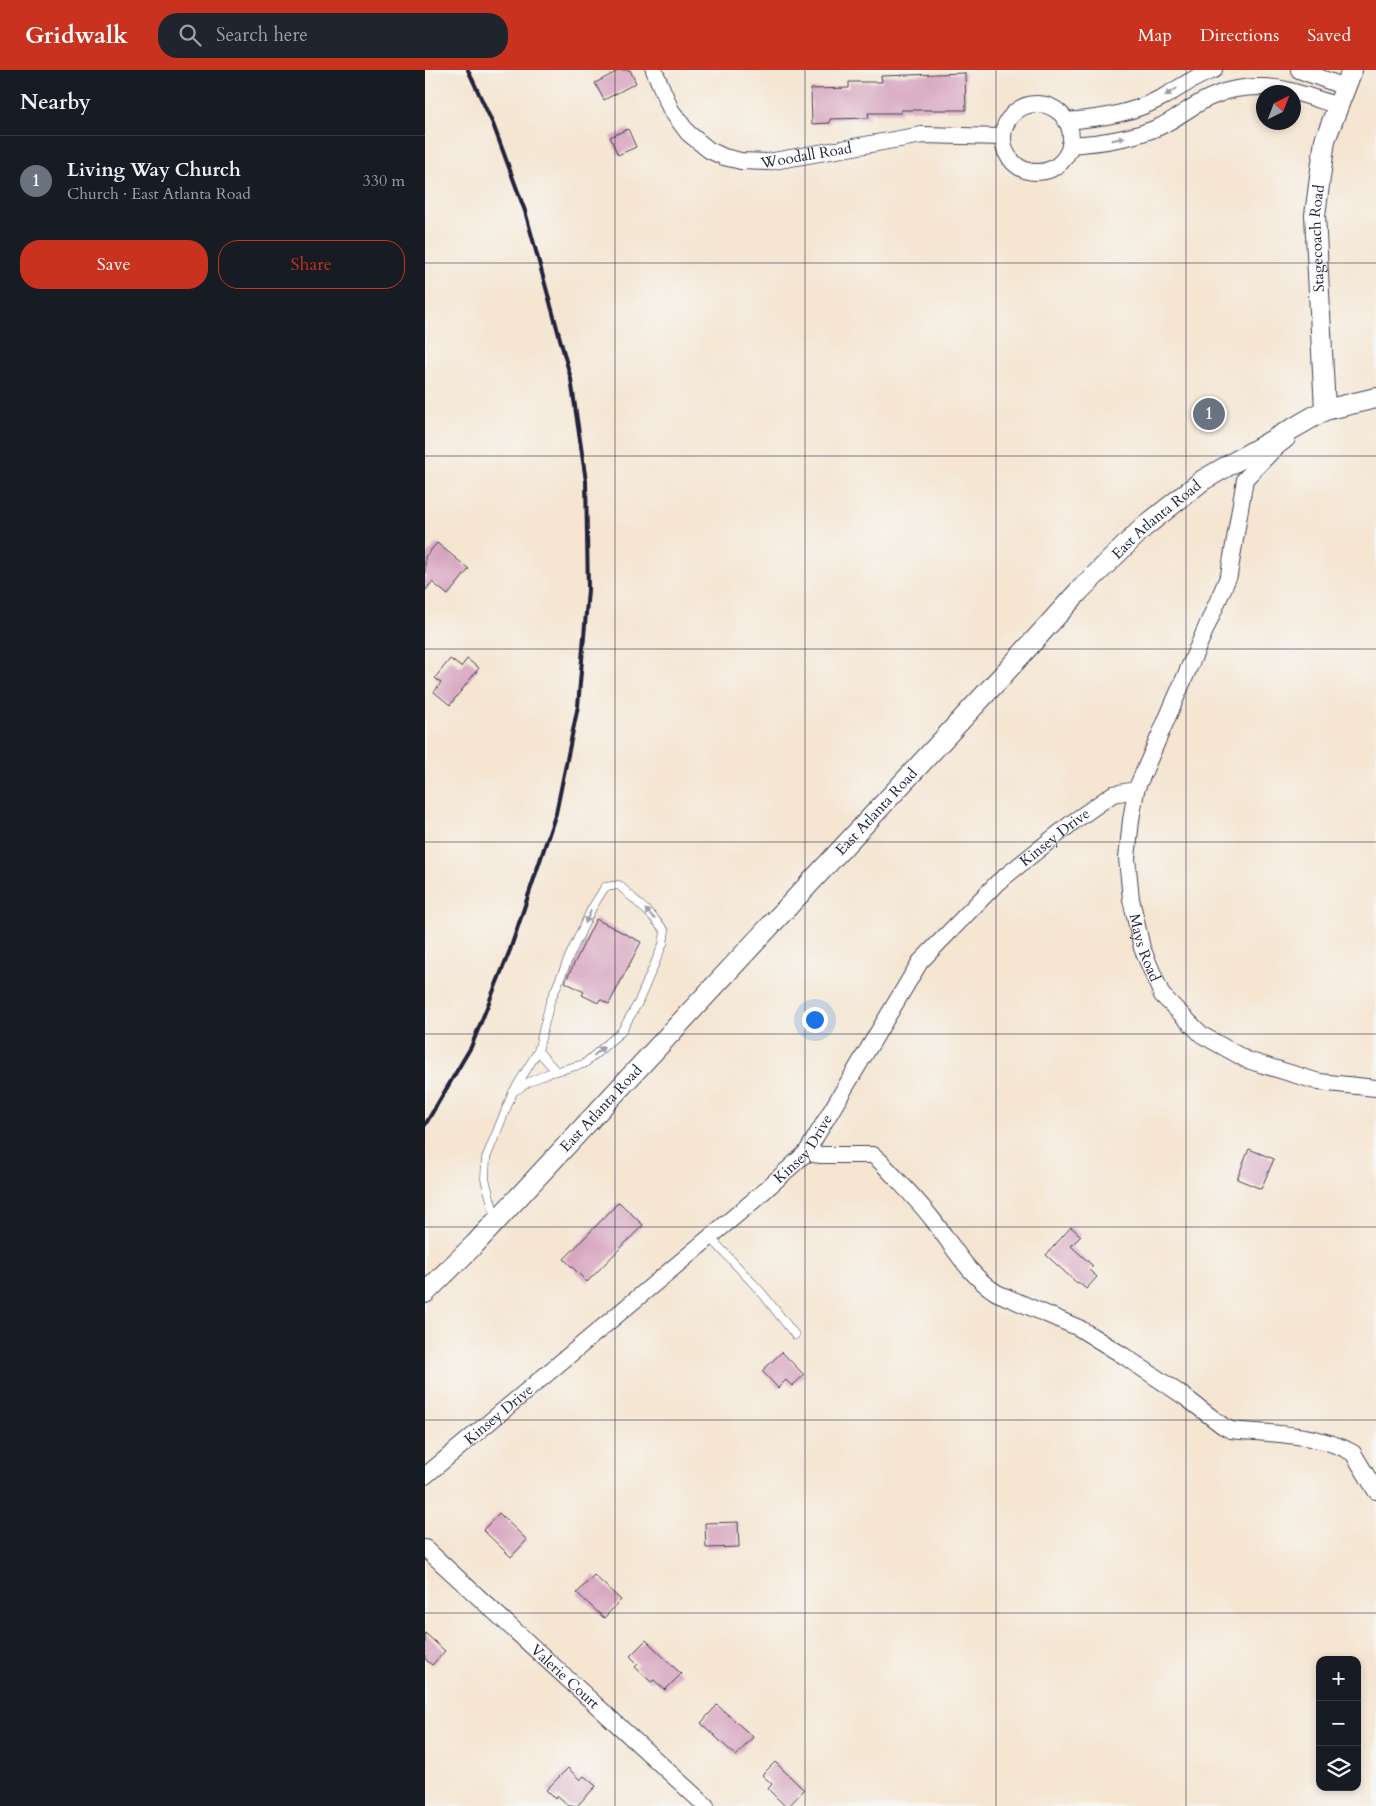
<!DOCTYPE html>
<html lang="en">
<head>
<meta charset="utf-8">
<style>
  body { margin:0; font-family:Cardo,serif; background:#20242c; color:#f1f3f6 }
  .controls { position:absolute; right:15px; bottom:15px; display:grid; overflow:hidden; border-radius:10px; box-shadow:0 2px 8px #0003 }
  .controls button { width:45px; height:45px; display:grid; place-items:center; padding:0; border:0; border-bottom:1px solid #363941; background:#171b24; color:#f1f3f6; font:25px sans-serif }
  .compass { position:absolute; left:831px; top:15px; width:45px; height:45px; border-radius:50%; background:#171b24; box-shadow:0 2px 8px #0003; rotate:42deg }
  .you { position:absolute; left:389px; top:949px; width:18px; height:18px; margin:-12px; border:4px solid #fff; border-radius:50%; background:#1a73e8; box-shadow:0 0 0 8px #1a73e833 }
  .badge { display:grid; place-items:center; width:32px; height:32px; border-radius:50%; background:#c8321e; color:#fff; font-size:16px; font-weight:700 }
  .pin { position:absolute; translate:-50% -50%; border:2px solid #fff; box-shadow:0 1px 5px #0006 }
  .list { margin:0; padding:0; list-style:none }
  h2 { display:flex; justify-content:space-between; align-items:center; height:65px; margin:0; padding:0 20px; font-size:21px }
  h2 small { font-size:16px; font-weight:400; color:#9ea1a6 }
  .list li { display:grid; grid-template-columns:32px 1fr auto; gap:15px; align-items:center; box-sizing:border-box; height:90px; padding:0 20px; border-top:1px solid #363941 }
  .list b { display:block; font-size:19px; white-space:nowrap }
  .list p { margin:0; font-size:16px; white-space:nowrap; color:#9ea1a6 }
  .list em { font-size:16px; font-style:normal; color:#9ea1a6 }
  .actions { display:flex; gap:10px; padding:15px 20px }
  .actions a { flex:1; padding:11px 0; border:1px solid #c8321e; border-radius:20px; text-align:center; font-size:18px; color:#c8321e }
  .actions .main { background:#c8321e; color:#fff }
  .icon { flex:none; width:28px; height:28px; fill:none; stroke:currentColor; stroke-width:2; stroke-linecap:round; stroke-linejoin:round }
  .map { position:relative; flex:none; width:951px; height:1736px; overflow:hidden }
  header { display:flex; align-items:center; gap:30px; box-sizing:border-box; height:70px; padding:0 25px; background:#c8321e; color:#fff }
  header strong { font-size:24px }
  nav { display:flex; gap:28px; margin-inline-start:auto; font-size:18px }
  .search { width:350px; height:45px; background:#20242c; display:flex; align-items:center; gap:12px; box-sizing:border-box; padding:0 18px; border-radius:20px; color:#9ea1a6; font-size:19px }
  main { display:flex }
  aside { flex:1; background:#171b24 }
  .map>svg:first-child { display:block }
  .building { fill:#d7a5bf }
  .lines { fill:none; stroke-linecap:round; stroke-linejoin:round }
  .service-casing { stroke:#423f52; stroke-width:9 }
  .minor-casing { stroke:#423f52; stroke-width:18 }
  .tertiary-casing { stroke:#423f52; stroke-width:22 }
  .service { stroke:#fff; stroke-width:8 }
  .minor { stroke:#fff; stroke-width:16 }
  .tertiary { stroke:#fff; stroke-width:20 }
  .rail { stroke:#22223b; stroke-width:4 }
  .oneway { fill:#9c9ca7 }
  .grid { fill:none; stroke:#22223b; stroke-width:1; stroke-opacity:0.55 }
  .labels { text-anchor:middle; stroke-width:4; stroke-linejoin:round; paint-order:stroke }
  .street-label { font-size:15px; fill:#22223b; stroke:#f6f6f2 }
</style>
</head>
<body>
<header>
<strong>Gridwalk</strong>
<div class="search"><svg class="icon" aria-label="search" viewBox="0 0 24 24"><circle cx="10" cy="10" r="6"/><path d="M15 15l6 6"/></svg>Search here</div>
<nav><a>Map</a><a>Directions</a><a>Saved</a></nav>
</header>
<main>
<aside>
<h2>Nearby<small></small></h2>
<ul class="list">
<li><span class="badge" style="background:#6b7280">1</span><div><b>Living Way Church</b><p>Church · East Atlanta Road</p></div><em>330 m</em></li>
</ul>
<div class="actions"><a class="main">Save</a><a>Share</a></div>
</aside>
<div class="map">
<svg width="951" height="1736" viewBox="0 0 951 1736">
  <rect width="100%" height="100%" fill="#f6f6f2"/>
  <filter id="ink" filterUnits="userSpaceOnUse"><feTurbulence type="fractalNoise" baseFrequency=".02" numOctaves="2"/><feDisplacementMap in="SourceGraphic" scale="10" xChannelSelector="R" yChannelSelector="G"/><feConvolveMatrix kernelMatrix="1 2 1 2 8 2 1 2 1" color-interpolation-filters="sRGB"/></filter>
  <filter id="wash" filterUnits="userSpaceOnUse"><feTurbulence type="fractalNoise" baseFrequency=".0096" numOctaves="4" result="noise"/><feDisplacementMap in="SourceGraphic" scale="20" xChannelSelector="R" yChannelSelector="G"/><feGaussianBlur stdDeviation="1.12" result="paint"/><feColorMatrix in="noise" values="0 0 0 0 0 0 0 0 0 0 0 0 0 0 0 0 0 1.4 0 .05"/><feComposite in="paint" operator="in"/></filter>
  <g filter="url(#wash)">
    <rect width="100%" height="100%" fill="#f5e5d1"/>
    <g id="blocks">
      <!-- building -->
      <path class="building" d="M195,0H205L211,13L179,30L170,13Z
        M540,3L541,40H476V43H443L444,48L405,49V53L387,54L386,19L424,18V12H457L456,6Z
        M203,59L211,77L193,85L185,67Z
        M12,473L44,499L23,525L7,512L0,521V487Z
        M25,589L36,597L42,589L54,598L25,635L9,622L16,613L10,608Z
        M171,849L216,872L184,934L175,929L173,933L157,925L159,922L140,912Z
        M824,1079L849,1089L836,1119L812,1109Z
        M194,1132L218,1155L162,1212L139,1189Z
        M646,1157L656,1166L646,1176L668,1196L664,1200L672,1207L661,1219L653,1212L652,1213L621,1185Z
        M357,1282L379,1305L367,1316L361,1310L353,1318L337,1301Z
        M74,1443L102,1470L86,1487L58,1460Z
        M313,1452L314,1477L281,1478L280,1453Z
        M169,1505L196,1530L179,1548L152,1523Z
        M0,1563L20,1581L7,1595L0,1589Z
        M221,1570L256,1604L240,1620L229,1610L226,1612L210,1597L213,1594L205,1586Z
        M292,1635L328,1667L311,1686L276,1653Z
        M350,1692L379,1720L364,1736H360L343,1719L347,1714L337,1705Z
        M143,1698L155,1710L159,1706L171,1716L152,1736H144L133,1726L130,1729L121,1720Z"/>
    </g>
  </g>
  <g filter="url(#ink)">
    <use href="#blocks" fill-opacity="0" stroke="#423f52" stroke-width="1"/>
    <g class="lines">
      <!-- service casing -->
      <g class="service-casing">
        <path id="service" d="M113,981L131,1001
          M71,1149L60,1109L61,1088L88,1022L113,981L125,932L145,885L167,838L180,817L194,815L227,846L240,861L238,874L213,933L196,962L159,994L124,1003L104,1012L88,1022
          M285,1167L337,1223L370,1265"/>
      </g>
      <!-- minor casing -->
      <g class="minor-casing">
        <g id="minor">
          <path id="s1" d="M229,0L246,40L263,63L284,80L299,87L316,91L343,92L497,65L578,67"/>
          <path d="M874,0L920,17"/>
          <circle cx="612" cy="68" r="34"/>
          <path d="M641,51C677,48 706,44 738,27C755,18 770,6 789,0"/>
          <path d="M645,75C676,73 706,69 734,57C754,48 770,32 791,25C804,19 821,17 836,17C862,17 888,28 913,36"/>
          <path id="s2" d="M862,369L848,380L820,409L804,505L711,720L706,750L702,788L706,829L717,878L737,925L777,965L822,990L894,1012L951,1018"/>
          <path d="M381,1083L396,1085H448L456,1092C473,1111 493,1130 508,1150C528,1176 543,1205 572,1223L654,1258L699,1286L760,1327L798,1356L806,1360C846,1364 893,1363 928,1383L951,1421"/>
          <path id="s3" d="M0,1406L328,1131L381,1083L495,892L572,813L648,752L688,724L711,720"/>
          <path id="s4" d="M0,1478L281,1736"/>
        </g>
      </g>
      <!-- tertiary casing -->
      <g class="tertiary-casing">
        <g id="tertiary">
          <path id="s5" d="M900,340L890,145L900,70L927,0"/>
          <path id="s6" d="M0,1223L50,1174L577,606L654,521L719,457L778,410L900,340L951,328"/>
        </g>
      </g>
      <!-- service -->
      <use href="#service" class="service"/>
      <!-- minor -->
      <use href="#minor" class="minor"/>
      <!-- tertiary -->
      <use href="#tertiary" class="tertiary"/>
      <!-- rail -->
      <path class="rail" d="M0,1055L46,977L85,880L131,743L153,636L163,520L161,411L146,309L100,141L68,54L43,0"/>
    </g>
    <!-- one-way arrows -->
    <defs><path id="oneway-solid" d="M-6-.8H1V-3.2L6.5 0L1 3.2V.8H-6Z" transform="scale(1.25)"/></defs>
    <g class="oneway">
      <use href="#oneway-solid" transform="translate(746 22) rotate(148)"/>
      <use href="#oneway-solid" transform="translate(693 69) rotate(-12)"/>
      <use href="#oneway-solid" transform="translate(225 844) rotate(-135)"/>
      <use href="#oneway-solid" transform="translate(163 847) rotate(115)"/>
      <use href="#oneway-solid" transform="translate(174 981) rotate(-41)"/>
    </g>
  </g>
  <!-- grid -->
  <path class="grid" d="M190,0V1736M380,0V1736M571,0V1736M761,0V1736M0,193H951M0,386H951M0,579H951M0,772H951M0,964H951M0,1157H951M0,1350H951M0,1543H951"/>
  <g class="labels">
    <!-- street labels -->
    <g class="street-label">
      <text dy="5" stroke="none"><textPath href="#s1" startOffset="199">Woodall Road</textPath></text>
      <text dy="5" stroke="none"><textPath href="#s5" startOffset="172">Stagecoach Road</textPath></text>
      <text dy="5" stroke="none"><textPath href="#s6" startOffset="1065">East Atlanta Road</textPath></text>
      <text dy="5" stroke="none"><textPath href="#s6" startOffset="660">East Atlanta Road</textPath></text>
      <text dy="5" stroke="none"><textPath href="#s3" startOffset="906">Kinsey Drive</textPath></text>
      <text dy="5" stroke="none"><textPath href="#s2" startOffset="550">Mays Road</textPath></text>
      <text dy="5" stroke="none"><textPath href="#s6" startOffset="255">East Atlanta Road</textPath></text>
      <text dy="5" stroke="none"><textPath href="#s3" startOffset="501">Kinsey Drive</textPath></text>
      <text dy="5" stroke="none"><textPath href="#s3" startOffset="96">Kinsey Drive</textPath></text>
      <text dy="5" stroke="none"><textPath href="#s4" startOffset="190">Valerie Court</textPath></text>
    </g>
  </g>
</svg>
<div class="controls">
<button>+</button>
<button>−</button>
<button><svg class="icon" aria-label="layers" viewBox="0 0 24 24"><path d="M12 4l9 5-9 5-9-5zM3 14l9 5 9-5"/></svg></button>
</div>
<svg class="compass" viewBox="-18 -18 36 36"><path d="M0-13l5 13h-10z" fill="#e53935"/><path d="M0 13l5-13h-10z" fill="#9ea1a6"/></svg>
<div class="you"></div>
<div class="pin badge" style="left:784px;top:344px;background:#6b7280">1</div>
</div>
</main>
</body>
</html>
